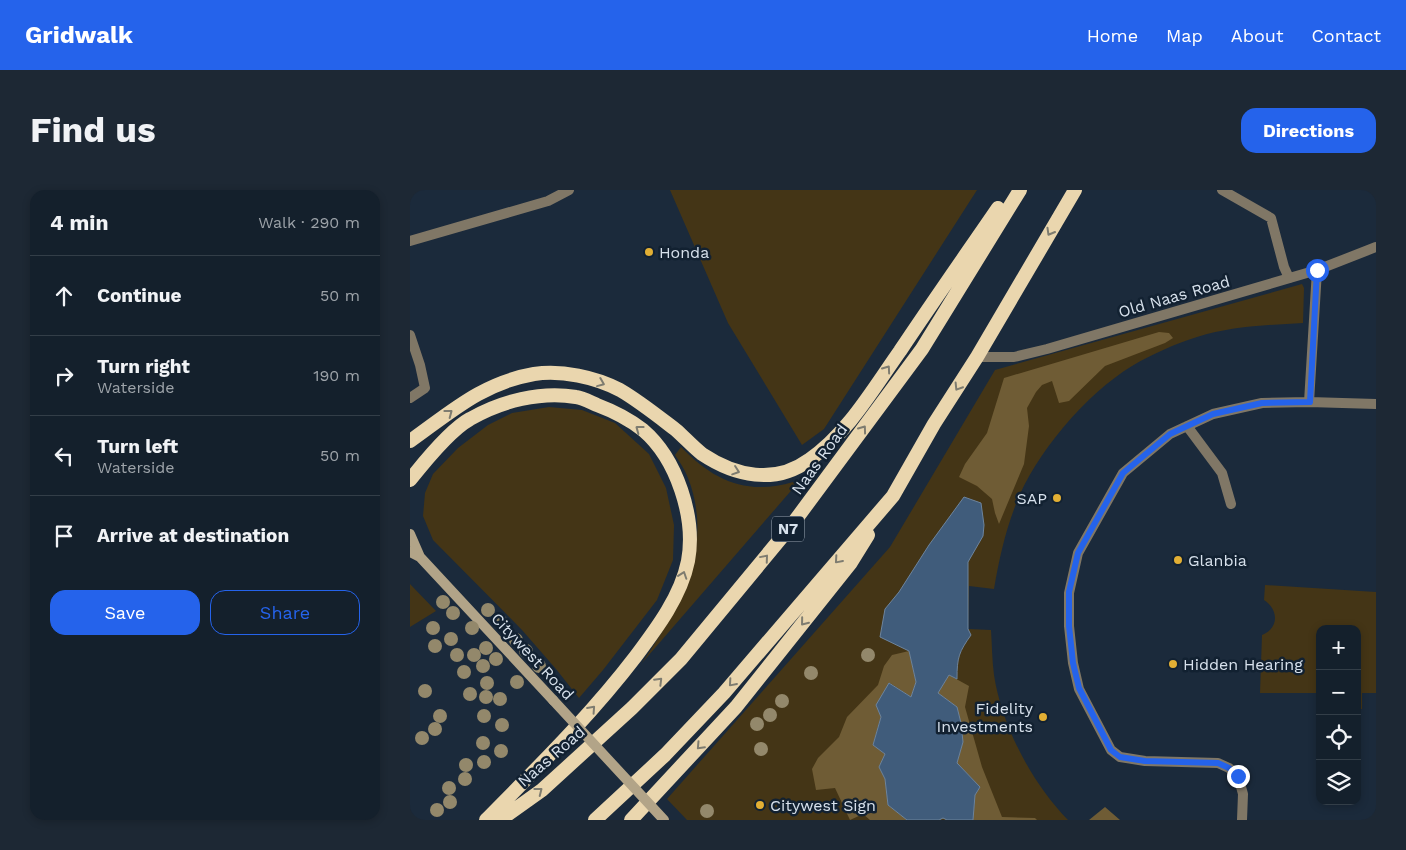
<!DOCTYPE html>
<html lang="en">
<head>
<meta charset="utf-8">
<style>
  body { margin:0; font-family:"Work Sans",sans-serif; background:#1d2834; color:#f1f3f6 }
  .controls { position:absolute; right:15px; bottom:15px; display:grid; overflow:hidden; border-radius:10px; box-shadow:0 2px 8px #0003 }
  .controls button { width:45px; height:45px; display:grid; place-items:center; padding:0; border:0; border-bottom:1px solid #333e48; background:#14202c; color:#f1f3f6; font:25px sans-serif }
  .stop { position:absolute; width:15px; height:15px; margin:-11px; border:4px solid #2563eb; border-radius:50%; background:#fff }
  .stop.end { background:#2563eb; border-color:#fff; box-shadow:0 1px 5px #0008 }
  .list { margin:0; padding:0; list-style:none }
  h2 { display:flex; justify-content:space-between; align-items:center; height:65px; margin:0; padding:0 20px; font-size:21px }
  h2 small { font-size:16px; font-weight:400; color:#9da3a9 }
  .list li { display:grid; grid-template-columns:32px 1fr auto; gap:15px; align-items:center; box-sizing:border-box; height:80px; padding:0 20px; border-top:1px solid #333e48 }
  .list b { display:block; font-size:19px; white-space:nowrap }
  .list p { margin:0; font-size:16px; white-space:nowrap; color:#9da3a9 }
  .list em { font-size:16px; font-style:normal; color:#9da3a9 }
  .actions { display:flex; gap:10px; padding:15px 20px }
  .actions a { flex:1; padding:11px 0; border:1px solid #2563eb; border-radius:15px; text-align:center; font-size:18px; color:#2563eb }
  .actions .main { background:#2563eb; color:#fff }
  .icon { flex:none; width:28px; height:28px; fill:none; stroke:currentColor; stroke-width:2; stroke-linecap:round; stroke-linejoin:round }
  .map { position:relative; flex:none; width:966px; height:630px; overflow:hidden; border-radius:15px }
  header { display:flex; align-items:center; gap:30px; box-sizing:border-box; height:70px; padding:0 25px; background:#2563eb; color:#fff }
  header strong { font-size:24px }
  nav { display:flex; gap:28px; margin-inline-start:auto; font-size:18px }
  .intro { display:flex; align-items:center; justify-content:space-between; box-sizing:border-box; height:120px; padding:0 30px }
  h1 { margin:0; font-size:35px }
  .button { padding:12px 22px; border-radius:15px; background:#2563eb; color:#fff; font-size:18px; font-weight:700 }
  main { display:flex; gap:30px; padding:0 30px }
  aside { flex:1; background:#14202c; border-radius:15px; box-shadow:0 2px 8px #0003 }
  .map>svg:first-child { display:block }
  .green { fill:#443516 }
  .forest { fill:#6f5c35 }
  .water { fill:#405c7b; stroke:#6d849d }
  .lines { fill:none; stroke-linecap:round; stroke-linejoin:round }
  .service { stroke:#807766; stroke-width:10 }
  .minor { stroke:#807766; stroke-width:10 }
  .secondary { stroke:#b2a488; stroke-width:10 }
  .trunk { stroke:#ead6ae; stroke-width:14 }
  .secondary-bridge { stroke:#b2a488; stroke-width:10 }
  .tree { fill:#93886b }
  .oneway { stroke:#7e7c70 }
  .route { stroke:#2563eb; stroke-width:6 }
  .poi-dot { fill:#e2af34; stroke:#122131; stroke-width:2 }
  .labels { text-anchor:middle; stroke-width:5; stroke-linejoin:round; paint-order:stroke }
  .shield { fill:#122131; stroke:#9ca7b4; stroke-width:1 }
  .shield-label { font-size:15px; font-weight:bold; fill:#d7e1ec }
  .poi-label { font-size:16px; fill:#d7e1ec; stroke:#122131; text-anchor:start }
  .street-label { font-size:16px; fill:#d7e1ec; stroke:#122131 }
</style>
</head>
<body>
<header>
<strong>Gridwalk</strong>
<nav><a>Home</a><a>Map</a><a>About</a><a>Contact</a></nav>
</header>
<div class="intro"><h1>Find us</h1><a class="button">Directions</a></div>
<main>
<aside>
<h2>4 min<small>Walk · 290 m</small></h2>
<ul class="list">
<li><svg class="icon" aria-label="ahead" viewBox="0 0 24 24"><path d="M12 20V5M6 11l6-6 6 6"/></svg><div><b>Continue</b></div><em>50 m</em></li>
<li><svg class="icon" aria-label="right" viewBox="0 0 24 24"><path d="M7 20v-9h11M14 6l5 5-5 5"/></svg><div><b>Turn right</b><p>Waterside</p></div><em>190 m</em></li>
<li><svg class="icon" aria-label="left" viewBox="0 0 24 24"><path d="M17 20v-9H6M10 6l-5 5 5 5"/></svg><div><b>Turn left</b><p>Waterside</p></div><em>50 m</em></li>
<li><svg class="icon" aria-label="arrive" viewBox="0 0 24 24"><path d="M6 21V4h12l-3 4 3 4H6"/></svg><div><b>Arrive at destination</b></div></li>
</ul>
<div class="actions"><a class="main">Save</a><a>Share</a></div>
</aside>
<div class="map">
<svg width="966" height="630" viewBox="0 0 966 630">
  <rect width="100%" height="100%" fill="#1b2a3b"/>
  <!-- green -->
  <path class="green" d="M260,0H567L414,239L392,255L318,133Z
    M892,94L894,98L893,133C858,135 821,136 787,147C765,154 742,164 722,176C676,204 625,264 606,314C595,342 589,370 584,399L559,396L558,439L581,440C582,455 582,470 584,485C592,537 622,593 658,630H277L257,609L480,357L585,180Z
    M139,217L172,220L205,233L239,264L256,298L264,335L263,370L247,410L193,480L169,508L146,479L112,440L23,350L13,326L15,303L23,284L48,258L78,235L102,223Z
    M271,257C303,290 336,306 383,292L386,295L232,473C269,418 305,357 278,288C275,280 270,272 265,265Z
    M0,394L26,421L0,437Z
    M855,395L966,402V503H952V519H947V439H910V503H850L852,445C869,438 869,420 854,410Z"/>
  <!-- forest -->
  <path class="forest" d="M749,142L759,143L763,148L755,153L695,176L659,211L649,213L642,191L632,195L626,202L617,218L619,236L614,274L589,334L585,323L582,309L567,296L549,287L555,274L577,243L594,188Z
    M499,461L506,492L501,507L480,493L463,555L475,564L469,577L475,589L478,615L497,630H460L453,624L440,630L425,598L406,600L402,579L408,568L429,547L437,527L468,495L474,476L482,465Z
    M539,485L559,496L555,517L572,577L592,627L625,628L627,630H563L565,605L570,597L547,573L553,552L551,533L547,517L528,503Z
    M695,617L710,630H679Z"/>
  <!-- water -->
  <path class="water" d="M554,307L571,313L574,335L573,346L558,372V439L561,445C549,462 547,467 547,489L539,485L528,503L547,517L551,533L553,552L547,573L570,597L565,605L563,630H537L533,628L529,630H497L478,615L475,589L469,577L475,564L463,555L471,527L466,515L479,493L501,507L506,492L499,461L470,447L475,419L489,402L519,355Z"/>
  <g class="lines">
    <!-- service -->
    <path class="service" d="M812,0L861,28L874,77L879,88
      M0,145L10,175L15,198L0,208
      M899,212L907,80
      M777,236L812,283L821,314
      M832,630L833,604L828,586L819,578L808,573L735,571L710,567L701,560L669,499L663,473L659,436V403L668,363L713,283L760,244L803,224L852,213L899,212L966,214"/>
    <!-- minor -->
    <path class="minor" d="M0,51L138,11L159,0
      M567,167H604L637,159L907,80L966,57"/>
    <!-- secondary -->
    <path class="secondary" d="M0,344L10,367
      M0,362L10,367L143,510"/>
    <!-- trunk -->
    <path class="trunk" d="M0,251C41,222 72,193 124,184C152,180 185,187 210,200C229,211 249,227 266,240C275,248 283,257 292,264C325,286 365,295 399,270C438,243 463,199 490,161C522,113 555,66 588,18
      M0,290C15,271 40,240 60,229C91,211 131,201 166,207C173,208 180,212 187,215C203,221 219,229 233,240C267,269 286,328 278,371C271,406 247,438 226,466C181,525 128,577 76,630
      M90,630L132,600L222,518L271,469L381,336L512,159L610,0
      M185,630L255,565L314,503L483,306L524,234L567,167L665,0
      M221,630L326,517L440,374L458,345"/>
    <!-- secondary-bridge -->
    <path class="secondary-bridge" d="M143,510L254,630"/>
  </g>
  <!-- trees -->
  <g class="tree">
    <circle cx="33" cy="412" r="7"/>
    <circle cx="78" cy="420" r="7"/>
    <circle cx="43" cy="423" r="7"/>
    <circle cx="90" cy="431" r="7"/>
    <circle cx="23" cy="438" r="7"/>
    <circle cx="62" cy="438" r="7"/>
    <circle cx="41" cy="449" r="7"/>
    <circle cx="106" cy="450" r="7"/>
    <circle cx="25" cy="456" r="7"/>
    <circle cx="76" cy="458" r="7"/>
    <circle cx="116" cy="461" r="7"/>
    <circle cx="47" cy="465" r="7"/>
    <circle cx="64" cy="465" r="7"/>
    <circle cx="458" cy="465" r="7"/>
    <circle cx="86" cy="469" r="7"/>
    <circle cx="73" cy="476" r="7"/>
    <circle cx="129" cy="476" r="7"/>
    <circle cx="54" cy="482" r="7"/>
    <circle cx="401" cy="483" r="7"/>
    <circle cx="107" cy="492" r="7"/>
    <circle cx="77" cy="493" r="7"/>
    <circle cx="15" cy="501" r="7"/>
    <circle cx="60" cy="504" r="7"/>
    <circle cx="76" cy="507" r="7"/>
    <circle cx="90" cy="509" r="7"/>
    <circle cx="372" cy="511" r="7"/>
    <circle cx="360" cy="525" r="7"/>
    <circle cx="30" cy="526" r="7"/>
    <circle cx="74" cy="526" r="7"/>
    <circle cx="347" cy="534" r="7"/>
    <circle cx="92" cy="535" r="7"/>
    <circle cx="25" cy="539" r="7"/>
    <circle cx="12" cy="548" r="7"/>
    <circle cx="73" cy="553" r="7"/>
    <circle cx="351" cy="559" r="7"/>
    <circle cx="91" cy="561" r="7"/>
    <circle cx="74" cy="572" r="7"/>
    <circle cx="56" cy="575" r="7"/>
    <circle cx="55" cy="589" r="7"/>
    <circle cx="39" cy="598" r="7"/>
    <circle cx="40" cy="612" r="7"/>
    <circle cx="27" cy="620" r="7"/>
    <circle cx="297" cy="621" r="7"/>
  </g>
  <!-- one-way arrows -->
  <defs><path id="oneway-chevron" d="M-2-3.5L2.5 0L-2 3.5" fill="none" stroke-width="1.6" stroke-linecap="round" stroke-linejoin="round" transform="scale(1.25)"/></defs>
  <g class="oneway">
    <use href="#oneway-chevron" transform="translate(640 42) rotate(120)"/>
    <use href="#oneway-chevron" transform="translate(477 179) rotate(-55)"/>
    <use href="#oneway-chevron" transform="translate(191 193) rotate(22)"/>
    <use href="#oneway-chevron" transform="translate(548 197) rotate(122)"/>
    <use href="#oneway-chevron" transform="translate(39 223) rotate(-37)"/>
    <use href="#oneway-chevron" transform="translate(229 239) rotate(-143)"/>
    <use href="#oneway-chevron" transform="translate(453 239) rotate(-54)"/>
    <use href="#oneway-chevron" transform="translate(326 281) rotate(19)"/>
    <use href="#oneway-chevron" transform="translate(355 368) rotate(-50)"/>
    <use href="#oneway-chevron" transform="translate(428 370) rotate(131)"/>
    <use href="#oneway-chevron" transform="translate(273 385) rotate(-71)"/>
    <use href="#oneway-chevron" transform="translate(394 432) rotate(129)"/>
    <use href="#oneway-chevron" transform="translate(249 491) rotate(-45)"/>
    <use href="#oneway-chevron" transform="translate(322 493) rotate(131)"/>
    <use href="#oneway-chevron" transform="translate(182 519) rotate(-48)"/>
    <use href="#oneway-chevron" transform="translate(290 556) rotate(133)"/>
    <use href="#oneway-chevron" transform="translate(129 601) rotate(-38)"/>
  </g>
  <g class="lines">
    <!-- route -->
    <path class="route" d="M828,586L819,578L808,573L735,571L710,567L701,560L669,498L663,473L659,436V402L668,363L713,283L760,244L803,224L852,213L900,212L907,80"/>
  </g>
  <!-- markers -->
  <g class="poi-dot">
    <circle cx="239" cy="62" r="5"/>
    <circle cx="647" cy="308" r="5"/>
    <circle cx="768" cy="370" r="5"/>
    <circle cx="763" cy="474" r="5"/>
    <circle cx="633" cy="527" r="5"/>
    <circle cx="350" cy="615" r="5"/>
  </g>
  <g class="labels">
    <!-- shield labels -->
    <rect class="shield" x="362" y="326.5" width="32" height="25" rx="4"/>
    <g class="shield-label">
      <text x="378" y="344">N7</text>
    </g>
    <!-- poi labels -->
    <g class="poi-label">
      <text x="249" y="68">Honda</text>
      <text x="637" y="314" text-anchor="end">SAP</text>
      <text x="778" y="376">Glanbia</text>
      <text x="773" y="480">Hidden Hearing</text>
      <text x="623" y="524" text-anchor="end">Fidelity<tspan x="623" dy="18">Investments</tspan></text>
      <text x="360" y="621">Citywest Sign</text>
    </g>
    <!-- street labels -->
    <g class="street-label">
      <text transform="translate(764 106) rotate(-16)" y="6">Old Naas Road</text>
      <text transform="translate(409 269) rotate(-54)" y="6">Naas Road</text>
      <text transform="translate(123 466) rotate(47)" y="6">Citywest Road</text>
      <text transform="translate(141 566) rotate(-41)" y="6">Naas Road</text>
    </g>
  </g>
</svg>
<div class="controls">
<button>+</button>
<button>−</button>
<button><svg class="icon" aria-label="locate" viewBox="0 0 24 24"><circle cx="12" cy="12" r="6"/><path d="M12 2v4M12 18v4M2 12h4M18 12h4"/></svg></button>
<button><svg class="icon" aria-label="layers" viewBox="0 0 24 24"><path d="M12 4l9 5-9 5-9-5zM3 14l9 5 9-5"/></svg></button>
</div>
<div class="stop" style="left:907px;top:80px"></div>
<div class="stop end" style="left:828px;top:586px"></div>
</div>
</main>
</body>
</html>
